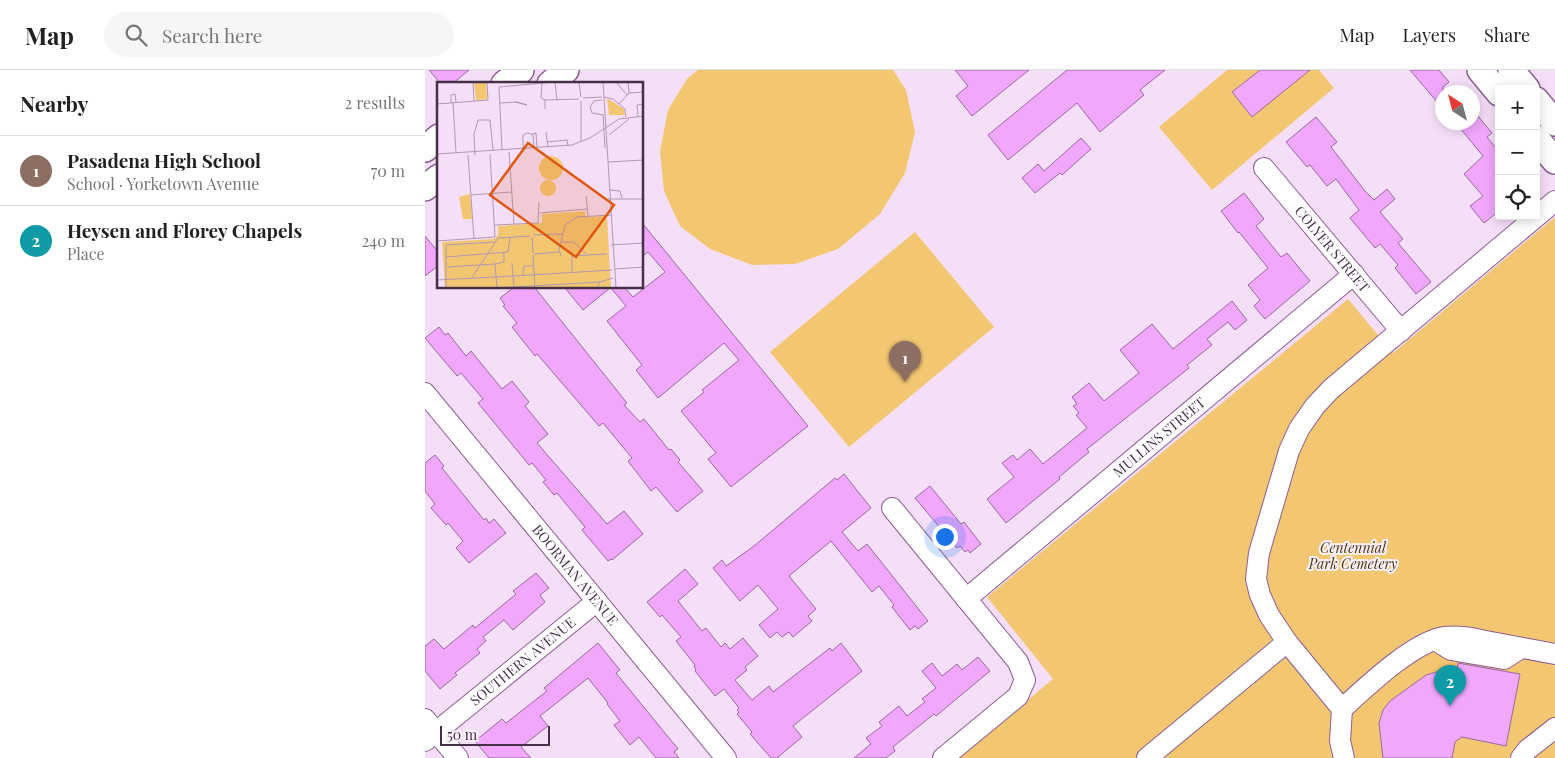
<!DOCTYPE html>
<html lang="en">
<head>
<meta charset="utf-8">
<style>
  body { margin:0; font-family:"Playfair Display",serif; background:#f6f6f6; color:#222 }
  .controls { position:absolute; right:15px; top:15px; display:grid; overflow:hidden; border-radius:5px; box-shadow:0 2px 12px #0003 }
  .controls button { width:45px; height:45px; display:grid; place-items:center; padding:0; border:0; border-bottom:1px solid #e0e0e0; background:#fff; color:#222; font:25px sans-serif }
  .compass { position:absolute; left:1010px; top:15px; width:45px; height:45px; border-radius:50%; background:#fff; box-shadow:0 2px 12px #0003; rotate:324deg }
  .scale { position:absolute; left:15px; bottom:12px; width:110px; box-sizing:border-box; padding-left:5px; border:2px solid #453048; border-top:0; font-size:14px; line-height:18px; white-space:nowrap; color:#453048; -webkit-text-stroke:4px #fcf1fd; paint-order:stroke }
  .you { position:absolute; left:519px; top:466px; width:18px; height:18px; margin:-12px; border:4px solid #fff; border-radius:50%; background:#1a73e8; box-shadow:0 0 0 8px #1a73e833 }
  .badge { display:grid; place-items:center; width:32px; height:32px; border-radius:50%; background:#ea580c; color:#fff; font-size:16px; font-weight:700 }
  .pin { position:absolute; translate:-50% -41px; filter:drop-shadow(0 1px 2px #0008) }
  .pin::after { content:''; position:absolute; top:26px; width:18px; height:15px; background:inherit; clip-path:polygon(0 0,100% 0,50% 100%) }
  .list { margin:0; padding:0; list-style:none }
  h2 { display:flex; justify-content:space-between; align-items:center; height:65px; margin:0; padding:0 20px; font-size:21px }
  h2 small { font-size:16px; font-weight:400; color:#767676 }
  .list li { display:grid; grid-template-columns:32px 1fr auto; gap:15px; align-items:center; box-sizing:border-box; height:70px; padding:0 20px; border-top:1px solid #e0e0e0 }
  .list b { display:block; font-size:19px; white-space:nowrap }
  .list p { margin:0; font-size:16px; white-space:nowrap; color:#767676 }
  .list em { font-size:16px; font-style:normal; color:#767676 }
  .icon { flex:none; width:28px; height:28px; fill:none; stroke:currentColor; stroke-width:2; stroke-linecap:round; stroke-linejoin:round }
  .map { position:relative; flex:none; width:1130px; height:688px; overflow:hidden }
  header { display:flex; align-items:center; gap:30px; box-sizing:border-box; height:70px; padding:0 25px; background:#fff; border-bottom:1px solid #e0e0e0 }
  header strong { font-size:24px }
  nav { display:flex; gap:28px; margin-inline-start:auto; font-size:18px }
  .search { width:350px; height:45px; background:#f6f6f6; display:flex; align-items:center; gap:12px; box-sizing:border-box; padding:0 18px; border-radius:28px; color:#767676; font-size:19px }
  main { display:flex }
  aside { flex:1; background:#fff }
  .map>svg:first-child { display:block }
  .green { fill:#f3c672 }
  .building { fill:#f0a7fc; stroke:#9a69a2 }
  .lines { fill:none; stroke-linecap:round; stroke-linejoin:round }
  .minor-casing { stroke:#8d5d95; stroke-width:22 }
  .major-casing { stroke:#8d5d95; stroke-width:28 }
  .minor { stroke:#fff; stroke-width:20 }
  .major { stroke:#fff; stroke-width:25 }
  .labels { text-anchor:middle; stroke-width:4; stroke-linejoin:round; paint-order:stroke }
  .street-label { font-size:14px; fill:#453048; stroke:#fcf1fd }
  .park-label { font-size:14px; font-style:italic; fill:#4c3607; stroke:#fcf1fd }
  .inset-road { fill:none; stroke:#af99b2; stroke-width:1 }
  .view { fill:#e0570f; fill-opacity:0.15; stroke:#e0570f; stroke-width:2.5 }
  .inset-edge { fill:none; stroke:#453048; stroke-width:2.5 }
</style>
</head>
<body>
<header>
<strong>Map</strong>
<div class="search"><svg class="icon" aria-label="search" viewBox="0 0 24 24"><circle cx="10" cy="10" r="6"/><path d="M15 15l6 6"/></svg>Search here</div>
<nav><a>Map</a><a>Layers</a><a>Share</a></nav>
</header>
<main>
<aside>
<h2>Nearby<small>2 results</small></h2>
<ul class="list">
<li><span class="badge" style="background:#8d6e63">1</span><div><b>Pasadena High School</b><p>School · Yorketown Avenue</p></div><em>70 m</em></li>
<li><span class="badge" style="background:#0f9aa8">2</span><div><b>Heysen and Florey Chapels</b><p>Place</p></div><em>240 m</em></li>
</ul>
</aside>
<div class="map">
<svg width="1130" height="688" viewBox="0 0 1130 688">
  <rect width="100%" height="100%" fill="#f5dff8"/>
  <!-- green -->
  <path class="green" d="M273,0H468L481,20L490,62L480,103L455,144L413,179L370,194L327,195L285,179L255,156L239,121L235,81L243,40L262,9Z
    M802,0H894L909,18L787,120L734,57Z
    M1130,147V688H533L628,609L562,527L923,229L968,283Z
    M490,162L569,257L424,377L345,282Z"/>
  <!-- building -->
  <path class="building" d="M4,0H44L27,14H16Z
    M530,0H604L547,46L531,26L543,16Z
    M642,0H740L715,20L719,25L675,62L652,33L583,90L563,65Z
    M835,0H885L827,47L807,22Z
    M985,0H1014L1024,12L1018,17V39Z
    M1048,40L1067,63L1062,67L1074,82V141L1059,153L1045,136L1058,126L1039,104L1058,86L1030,52H1048Z
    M891,47L912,72L906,77L940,121L949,130L962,119L970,129L955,142L978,169L973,173L1006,212L991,224L970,198L973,195L955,174L950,178L925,148L934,140L911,109L902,116L885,95L882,97L861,72Z
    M656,68L666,79L637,105L635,103L610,123L597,108L613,94L619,101Z
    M819,123L839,149L831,156L856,187L862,183L885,211L840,249L829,236L835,230L823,215L843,198L814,162L813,163L796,141Z
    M218,154L383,356L306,417L283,389L291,383L256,341L279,322L277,320L314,290L299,273L233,328L211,300L217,295L182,251L201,236L186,218H200L208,227L240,202L223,182L218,186Z
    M0,166L14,183V195L0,206Z
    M88,218H110L202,333L199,335L215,352L219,349L244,380L246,379L255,390L253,392L278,421L252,442L231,417L226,421L203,391L207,388L178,353L174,356L112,284L110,286L87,257L92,253L78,236L80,235L75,228Z
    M140,218H185L158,240Z
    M807,231L822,250L810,260L803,252L782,269L787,275L762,295L764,298L662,379L664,382L634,407L635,409L581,453L562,429L589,407L577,393L588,385L592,390L605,379L618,394L662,358L651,345L654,343L648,336L652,334L647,327L664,313L679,331L714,303L695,280L727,254L748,279Z
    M14,257L20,265L23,263L41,286L46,281L77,319L87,311L104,332L100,336L123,364L112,373L182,454L199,441L218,464L187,490L186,489L183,491L157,460L160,457L132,423L129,425L118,412L121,410L107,393L104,395L53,333L58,329L36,303L32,306L0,268Z
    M10,385L19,396L17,398L59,450L61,448L64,453L69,449L81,463L44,493L31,478L38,471L23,453L21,455L6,438L10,434L0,421V393Z
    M419,404L446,438L417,462L433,481L442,474L503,551L493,559L490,556L485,560L467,537L469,535L454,516L447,522L406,471L364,506L391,539L383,546L387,551L368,567L364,562L357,567L352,562L345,568L334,555L353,539L333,515L315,531L288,498L297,490L301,496L329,476L410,408L412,410Z
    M505,416L536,454L539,452L556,474L545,483L543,480L540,482L535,476L532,478L490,428Z
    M260,499L273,514L253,531L277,561L281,558L296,577L300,573L305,579L318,568L333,586L320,597L322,600L310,610L327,630L344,616L348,622L405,578L407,581L416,573L437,601L368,656L377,667L352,688H346L325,664L327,662L312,644L314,642L312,640L314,638L299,619L290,626L270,601L271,599L269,597L270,595L251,571L256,567L237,545L235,547L222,532Z
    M111,503L124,518L115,525L120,532L88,560L79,550L58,567L61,571L52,579L55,583L30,603L32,605L15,619L0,601V576L9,569L19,579L48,555L50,558L91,524L88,521Z
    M173,573L195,600L191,603L253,679L249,682L254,688H231L214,667L205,675L189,655L195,651L182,634L183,633L163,608L115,646L123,656L96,677L106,688H64L50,671L77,649L81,653L122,621L119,618Z
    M553,587L565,601L511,646L509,644L468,677L470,681L461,688H429L446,674L441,668L457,656L454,652L474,636L482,646L500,632L497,629L511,618L497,601L507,593L517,606L532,594L537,600Z
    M1033,593L1095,604L1081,676L1037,667L1030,672L1027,688H958L954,653L958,640L965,631L1001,605L1018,600H1032Z"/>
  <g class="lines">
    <!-- minor casing -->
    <g class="minor-casing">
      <g id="minor">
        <path id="s1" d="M839,98L976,261"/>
        <path id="s2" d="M0,323L301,688"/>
        <path d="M467,438L593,592L600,610L593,626L518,688"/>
        <path id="s3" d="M541,529L929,204"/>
        <path d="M1010,570L1026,580L1079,589L1096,578"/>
        <path d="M917,639L862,572L844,545L835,525L831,509L834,483L864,381L874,359L890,336L906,319L1130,131"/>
        <path d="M0,649L33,688"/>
        <path id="s4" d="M0,671L172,531"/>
        <path d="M722,688L862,572"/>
        <path d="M919,688L915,671L917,639C941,617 989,571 1020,567C1036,565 1051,569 1066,572C1087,576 1109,580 1130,584"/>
        <path d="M1096,688L1102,680L1130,658"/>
      </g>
    </g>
    <!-- major casing -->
    <g class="major-casing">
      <path id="major" d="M1055,0L1074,23
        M1086,0L1102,19
        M79,14L96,0
        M125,14L141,0
        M1111,30L1130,53
        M1111,68L1130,91
        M0,79L14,67
        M0,118L14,107"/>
    </g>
    <!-- minor -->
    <use href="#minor" class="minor"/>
    <!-- major -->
    <use href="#major" class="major"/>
  </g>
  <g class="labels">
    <!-- street labels -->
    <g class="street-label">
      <text dy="5" stroke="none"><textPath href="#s1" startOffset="106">COLYER STREET</textPath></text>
      <text dy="5" stroke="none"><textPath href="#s3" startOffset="252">MULLINS STREET</textPath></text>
      <text dy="5" stroke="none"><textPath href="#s2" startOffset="236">BOORMAN AVENUE</textPath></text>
      <text dy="5" stroke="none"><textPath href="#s4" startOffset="126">SOUTHERN AVENUE</textPath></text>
    </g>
    <!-- park labels -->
    <g class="park-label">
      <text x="928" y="483">Centennial<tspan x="928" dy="16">Park Cemetery</tspan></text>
    </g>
  </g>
  <!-- overview -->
  <g transform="translate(12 12)">
    <rect width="206" height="206" fill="#f5dff8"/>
    <path d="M37,0H49L50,17L39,18ZM170,16L187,27L188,33H172ZM102 86a12 12 0 1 1 24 0a12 12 0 1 1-24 0ZM103 106a8 8 0 1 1 16 0a8 8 0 1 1-16 0ZM33,112L35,137H26L22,115ZM148,129L149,135L170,134L174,206H8L5,160L57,157L61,153V144L105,141V132Z" fill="#f3c672"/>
    <path class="inset-road" d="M36,0L37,19M118,0L120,18M142,0L144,15M166,0L179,206M179,0L190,13M105,1L104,16L108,18M192,11L207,10M167,15L176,17L188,27L189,35M146,16L165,15M165,18L157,19L153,25L155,31L166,33M144,19V60M16,20L19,71M14,21V13L18,12L19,20M63,21L79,20H80L90,23L78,20M0,22L51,18L50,0M182,22L192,11L191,0M108,27V18L142,17M166,32L168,66M201,34L200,23L207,22M109,50L111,65M95,52L99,51L100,66M172,53L192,37M110,60L130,58L131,64M86,66V53L91,51L96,53L97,66M65,68L62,5L117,0M72,70L77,142M0,72L135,63L153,56L182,37L207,34M31,73L37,157M38,73L37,52L41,38H53L56,68M171,80L207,78M173,108L183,109L185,116M34,113L75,110M149,114L151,134M171,117H207M103,131L150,127M58,143L101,141L102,120M96,153L125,152M95,155L96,171M0,159L58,155L53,72M125,160H137L149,172M174,163L207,161M97,172L122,170M96,173L98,206M124,174L122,167L128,143L140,135L174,133M9,175L71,170L73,155M75,181L77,205M58,182L67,180V171M10,185L58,182L60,206M178,187L207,185M135,190V174L170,172M86,193L87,184H96M77,194L175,188M34,197L61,156L93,154M0,198L77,194M9,206V163L58,160M59,206L163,200M160,206L163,200L176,196"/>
    <path class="view" d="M91,61L177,123L139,175L53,113Z"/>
    <rect width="206" height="206" class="inset-edge"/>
  </g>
</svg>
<div class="controls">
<button>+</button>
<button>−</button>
<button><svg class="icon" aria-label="locate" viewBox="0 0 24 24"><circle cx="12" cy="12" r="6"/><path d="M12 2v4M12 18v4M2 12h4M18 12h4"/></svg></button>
</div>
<svg class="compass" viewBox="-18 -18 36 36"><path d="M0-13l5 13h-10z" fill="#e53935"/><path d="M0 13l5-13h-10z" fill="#767676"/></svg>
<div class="scale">50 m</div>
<div class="you"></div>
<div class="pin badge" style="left:480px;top:312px;background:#8d6e63">1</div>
<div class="pin badge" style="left:1025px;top:636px;background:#0f9aa8">2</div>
</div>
</main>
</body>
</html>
